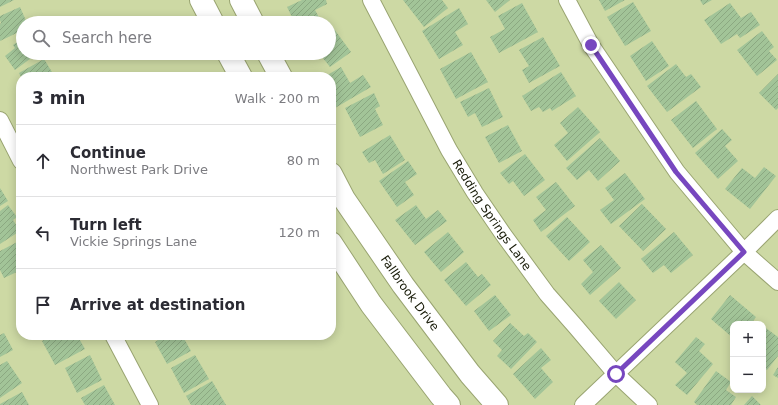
<!DOCTYPE html>
<html lang="en">
<head>
<meta charset="utf-8">
<style>
  body { margin:0; font-family:"DejaVu Sans",sans-serif; background:#f2f2f3; color:#2b2b33 }
  .controls { position:absolute; right:12px; bottom:12px; display:grid; overflow:hidden; border-radius:8px; box-shadow:0 2px 10px #0003 }
  .controls button { width:36px; height:36px; display:grid; place-items:center; padding:0; border:0; border-bottom:1px solid #e1e1e2; background:#fff; color:#2b2b33; font:20px sans-serif }
  .stop { position:absolute; width:12px; height:12px; margin:-9px; border:3px solid #7747bf; border-radius:50%; background:#fff }
  .stop.end { background:#7747bf; border-color:#fff; box-shadow:0 1px 4px #0008 }
  .list { margin:0; padding:0; list-style:none }
  h2 { display:flex; justify-content:space-between; align-items:center; height:52px; margin:0; padding:0 16px; font-size:17px }
  h2 small { font-size:13px; font-weight:400; color:#7c7c81 }
  .list li { display:grid; grid-template-columns:26px 1fr auto; gap:12px; align-items:center; box-sizing:border-box; height:72px; padding:0 16px; border-top:1px solid #e1e1e2 }
  .list b { display:block; font-size:15px; white-space:nowrap }
  .list p { margin:0; font-size:13px; white-space:nowrap; color:#7c7c81 }
  .list em { font-size:13px; font-style:normal; color:#7c7c81 }
  .icon { flex:none; width:22px; height:22px; fill:none; stroke:currentColor; stroke-width:2; stroke-linecap:round; stroke-linejoin:round }
  .map { position:relative; flex:none; width:778px; height:405px; overflow:hidden }
  .search { position:absolute; background:#fff; box-shadow:0 2px 10px #0003; left:16px; top:16px; width:320px; height:44px; display:flex; align-items:center; gap:10px; box-sizing:border-box; padding:0 14px; border-radius:22px; color:#7c7c81; font-size:15px }
  .panel { position:absolute; background:#fff; box-shadow:0 2px 10px #0003; left:16px; top:72px; width:320px; height:268px; border-radius:16px }
  .map>svg:first-child { display:block }
  .building { fill:url(#building-hatch) }
  .lines { fill:none; stroke-linecap:round; stroke-linejoin:round }
  .street-casing { stroke:#99a471; stroke-width:18 }
  .secondary-casing { stroke:#99a471; stroke-width:24 }
  .street { stroke:#fff; stroke-width:16 }
  .secondary { stroke:#fff; stroke-width:22 }
  .route { stroke:#7747bf; stroke-width:5 }
  .labels { text-anchor:middle; stroke-width:3; stroke-linejoin:round; paint-order:stroke }
  .street-label { font-size:12px; fill:#141704; stroke:#dae6b1 }
</style>
</head>
<body>
<div class="map">
<svg width="778" height="405" viewBox="0 0 778 405">
  <defs>
    <pattern id="building-hatch" width="6" height="6" patternUnits="userSpaceOnUse"><rect width="6" height="6" fill="#a2c498"/><path d="M-1 1l2-2M0 6l6-6M5 7l2-2" fill="none" stroke="#8ba881"/></pattern>
  </defs>
  <rect width="100%" height="100%" fill="#cdd9a4"/>
  <!-- building -->
  <path class="building" d="M0,0H14L0,7Z
    M302,0H326L327,4L315,10L322,23H295L287,7Z
    M403,0H442L448,8L424,27Z
    M486,0H510L495,12Z
    M599,0H625L605,11Z
    M700,0H712L703,5Z
    M633,2L651,31L625,46L607,17Z
    M522,3L538,32L499,53L490,37L505,29L498,16Z
    M730,3L741,18L751,12L760,25L740,38L737,34L721,44L704,20Z
    M20,7L27,23H23V30L0,41V24L1,23L0,20V16Z
    M459,8L468,24L455,32L463,45L439,59L422,31Z
    M334,29L351,52L330,67L319,53H329V32Z
    M762,31L774,47L769,51L777,60L757,76L737,50Z
    M543,37L560,66L529,83L522,70L529,66L519,50Z
    M23,38V53H38L15,70L5,56L15,48L13,45Z
    M652,41L669,66L646,81L630,56Z
    M471,52L488,82L456,99L440,69Z
    M44,59L55,77H21L19,73Z
    M676,64L686,77L691,74L701,87L667,112L647,86Z
    M341,67L350,83L363,75L371,87L335,108L331,102V77H324Z
    M561,72L576,96L552,111L550,108L543,112L539,107L531,111L522,96Z
    M778,74V108L776,110L759,93Z
    M489,88L503,117L482,127L475,113L468,117L460,102Z
    M374,93L380,106L375,109L383,125L360,137L345,108Z
    M696,101L717,129L693,148L671,120Z
    M578,107L600,132L567,161L554,145L568,133L560,123Z
    M508,125L522,151L499,163L485,137Z
    M722,129L732,140L725,146L738,161L718,179L695,153Z
    M390,135L405,160L383,174L375,160L369,163L362,152Z
    M600,138L620,161L598,181L589,170L577,180L566,168Z
    M525,154L545,180L524,196L513,181L509,184L500,173Z
    M408,161L417,174L405,182L414,195L397,207L379,181Z
    M764,167L776,176L750,209L725,189L742,168L755,178Z
    M625,173L645,199L611,224L600,210L614,200L605,188Z
    M556,182L575,206L541,232L533,220L546,210L536,197Z
    M0,188L8,201L0,206Z
    M642,204L666,229L643,251L619,226Z
    M8,205L17,217L13,220L20,231L0,244V211Z
    M416,205L426,219L438,210L447,221L415,245L395,220Z
    M567,217L590,242L569,261L546,236Z
    M448,232L464,252L441,272L424,252Z
    M674,232L693,255L671,273L664,265L653,273L641,259Z
    M21,240V270L4,278L0,270V251Z
    M601,245L621,268L590,295L581,284L593,272L583,260Z
    M466,262L478,277L482,274L491,285L466,306L444,280Z
    M619,282L636,300L616,319L599,301Z
    M495,295L511,315L489,331L474,311Z
    M730,295L756,317L751,324H733V338L711,319Z
    M510,323L524,336L528,333L537,342L511,369L497,356L502,350L493,341Z
    M763,326L778,337V356L767,370L763,367Z
    M4,333L13,350L0,357V335Z
    M53,335H77L85,349L55,365L42,341Z
    M167,335H182L191,351L167,364L155,342Z
    M696,337L705,344L699,351L713,364L687,395L675,385L687,373L675,362Z
    M541,348L551,360L541,368L553,382L535,399L513,374Z
    M90,355L102,380L77,393L65,368Z
    M195,355L209,379L184,393L171,368Z
    M7,361L22,383L0,398V365Z
    M778,367V378L773,375Z
    M716,371L731,382L726,390L736,397L731,405H697L694,402Z
    M212,381L226,405H191L186,396Z
    M104,385L115,405H85L81,398Z
    M22,392L29,405H0V404Z
    M752,396L761,405H744Z"/>
  <g class="lines">
    <!-- street casing -->
    <g class="street-casing">
      <g id="street">
        <path id="s1" d="M371,0L449,150L475,193L503,234L547,294L576,327L616,374L649,405"/>
        <path d="M567,0L591,45L677,172L744,252L778,282"/>
        <path d="M0,120L21,161"/>
        <path d="M113,335L150,405"/>
        <path d="M583,405L744,252L778,218"/>
      </g>
    </g>
    <!-- secondary casing -->
    <g class="secondary-casing">
      <g id="secondary">
        <path d="M201,0L213,23"/>
        <path d="M241,0L253,23"/>
        <path d="M228,53L241,77"/>
        <path d="M268,53L281,77"/>
        <path id="s2" d="M331,174L344,199L403,285L470,374L497,405"/>
        <path d="M331,243L371,304L441,396L449,405"/>
      </g>
    </g>
    <!-- street -->
    <use href="#street" class="street"/>
    <!-- secondary -->
    <use href="#secondary" class="secondary"/>
  </g>
  <g class="lines">
    <!-- route -->
    <path class="route" d="M591,45L676,172L744,252L616,374"/>
  </g>
  <g class="labels">
    <!-- street labels -->
    <g class="street-label">
      <text dy="4" stroke="none"><textPath href="#s1" startOffset="247">Redding Springs Lane</textPath></text>
      <text dy="4" stroke="none"><textPath href="#s2" startOffset="143">Fallbrook Drive</textPath></text>
    </g>
  </g>
</svg>
<div class="controls">
<button>+</button>
<button>−</button>
</div>
<div class="stop" style="left:616px;top:374px"></div>
<div class="stop end" style="left:591px;top:45px"></div>
<div class="search"><svg class="icon" aria-label="search" viewBox="0 0 24 24"><circle cx="10" cy="10" r="6"/><path d="M15 15l6 6"/></svg>Search here</div>
<section class="panel">
<h2>3 min<small>Walk · 200 m</small></h2>
<ul class="list">
<li><svg class="icon" aria-label="ahead" viewBox="0 0 24 24"><path d="M12 20V5M6 11l6-6 6 6"/></svg><div><b>Continue</b><p>Northwest Park Drive</p></div><em>80 m</em></li>
<li><svg class="icon" aria-label="left" viewBox="0 0 24 24"><path d="M17 20v-9H6M10 6l-5 5 5 5"/></svg><div><b>Turn left</b><p>Vickie Springs Lane</p></div><em>120 m</em></li>
<li><svg class="icon" aria-label="arrive" viewBox="0 0 24 24"><path d="M6 21V4h12l-3 4 3 4H6"/></svg><div><b>Arrive at destination</b></div></li>
</ul>
</section>
</div>
</body>
</html>
